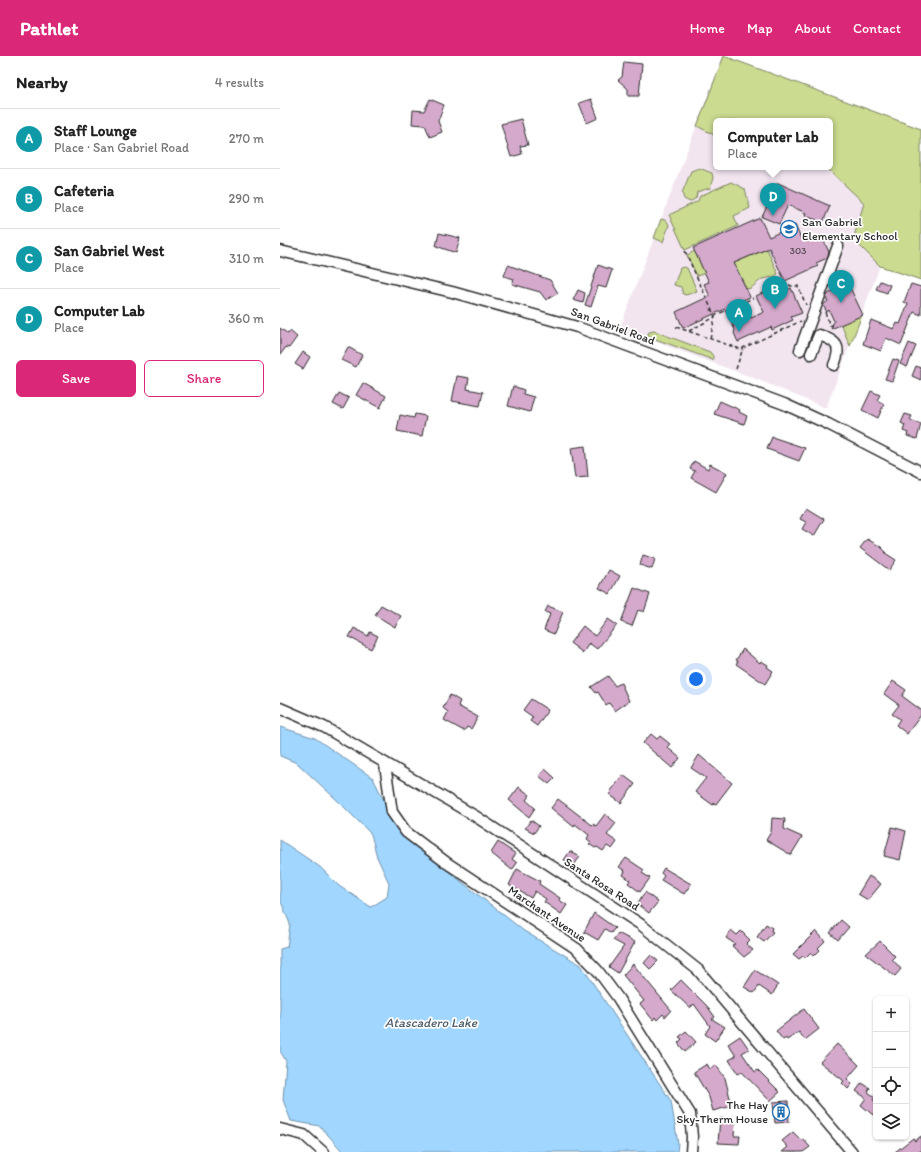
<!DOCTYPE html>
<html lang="en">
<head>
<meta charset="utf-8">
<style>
  body { margin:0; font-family:Itim,sans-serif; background:#f6f6f6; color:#222 }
  .controls { position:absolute; right:12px; bottom:12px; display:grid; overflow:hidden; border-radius:6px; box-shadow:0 1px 3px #0004 }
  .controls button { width:36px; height:36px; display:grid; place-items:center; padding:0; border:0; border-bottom:1px solid #e0e0e0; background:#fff; color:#222; font:20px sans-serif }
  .you { position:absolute; left:416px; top:623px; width:14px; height:14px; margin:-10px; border:3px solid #fff; border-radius:50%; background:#1a73e8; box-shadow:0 0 0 6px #1a73e833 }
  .badge { display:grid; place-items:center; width:26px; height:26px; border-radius:50%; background:#db2777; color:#fff; font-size:13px; font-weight:700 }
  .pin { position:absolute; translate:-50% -33px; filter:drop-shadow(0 1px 2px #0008) }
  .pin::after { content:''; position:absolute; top:21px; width:14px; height:12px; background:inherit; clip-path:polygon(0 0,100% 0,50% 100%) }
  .popup { position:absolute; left:433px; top:62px; width:120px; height:52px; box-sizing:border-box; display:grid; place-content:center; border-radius:6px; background:#fff; filter:drop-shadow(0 1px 3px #0005); font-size:13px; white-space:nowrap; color:#767676 }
  .popup b { font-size:15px; color:#222 }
  .popup::after { content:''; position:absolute; left:50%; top:100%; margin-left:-8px; border:8px solid transparent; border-top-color:#fff }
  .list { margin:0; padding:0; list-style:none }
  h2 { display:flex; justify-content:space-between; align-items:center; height:52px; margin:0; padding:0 16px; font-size:17px }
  h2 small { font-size:13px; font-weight:400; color:#767676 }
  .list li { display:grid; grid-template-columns:26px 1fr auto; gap:12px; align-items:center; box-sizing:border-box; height:60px; padding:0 16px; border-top:1px solid #e0e0e0 }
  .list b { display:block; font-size:15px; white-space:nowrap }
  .list p { margin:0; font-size:13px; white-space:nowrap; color:#767676 }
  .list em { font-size:13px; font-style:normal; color:#767676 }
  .actions { display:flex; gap:8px; padding:12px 16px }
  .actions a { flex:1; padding:9px 0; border:1px solid #db2777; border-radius:6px; text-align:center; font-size:14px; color:#db2777 }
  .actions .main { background:#db2777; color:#fff }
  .icon { flex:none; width:22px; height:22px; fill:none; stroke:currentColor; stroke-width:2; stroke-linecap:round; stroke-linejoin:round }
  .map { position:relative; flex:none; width:641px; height:1096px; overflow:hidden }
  header { display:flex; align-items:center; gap:24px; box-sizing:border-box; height:56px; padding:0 20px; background:#db2777; color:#fff }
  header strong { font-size:19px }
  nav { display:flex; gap:22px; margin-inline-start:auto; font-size:14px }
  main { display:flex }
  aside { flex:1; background:#fff }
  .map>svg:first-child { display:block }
  .built { fill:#f2e5f0; fill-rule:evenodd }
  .green { fill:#cbdb90; stroke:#7b835e }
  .water { fill:#a0d6ff; stroke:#7192aa }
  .building { fill:#d5a9cc; stroke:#2b2b2b }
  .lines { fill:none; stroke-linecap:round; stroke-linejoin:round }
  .minor-casing { stroke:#2b2b2b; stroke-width:13 }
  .path { stroke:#2b2b2b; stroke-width:1.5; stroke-dasharray:4 3; stroke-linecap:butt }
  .minor { stroke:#fff; stroke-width:10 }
  .labels { text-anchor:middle; stroke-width:3.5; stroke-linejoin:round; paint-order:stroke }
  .number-label { font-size:10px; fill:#564a53 }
  .poi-label { font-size:12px; fill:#2b2b2b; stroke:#fff; text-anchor:start }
  .street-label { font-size:12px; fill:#2b2b2b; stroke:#fff }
  .water-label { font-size:13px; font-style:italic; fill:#4e5e6b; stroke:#fff }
</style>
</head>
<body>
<header>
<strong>Pathlet</strong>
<nav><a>Home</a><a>Map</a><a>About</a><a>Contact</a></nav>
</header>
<main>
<aside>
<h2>Nearby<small>4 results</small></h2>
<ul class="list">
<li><span class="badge" style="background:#0f9aa8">A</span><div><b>Staff Lounge</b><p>Place · San Gabriel Road</p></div><em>270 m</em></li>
<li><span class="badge" style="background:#0f9aa8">B</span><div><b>Cafeteria</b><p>Place</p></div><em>290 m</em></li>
<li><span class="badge" style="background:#0f9aa8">C</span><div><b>San Gabriel West</b><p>Place</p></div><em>310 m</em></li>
<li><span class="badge" style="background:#0f9aa8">D</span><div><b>Computer Lab</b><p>Place</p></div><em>360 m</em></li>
</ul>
<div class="actions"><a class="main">Save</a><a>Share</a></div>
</aside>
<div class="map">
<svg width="641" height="1096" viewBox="0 0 641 1096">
  <rect width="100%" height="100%" fill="#fff"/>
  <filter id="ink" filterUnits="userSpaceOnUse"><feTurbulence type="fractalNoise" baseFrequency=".025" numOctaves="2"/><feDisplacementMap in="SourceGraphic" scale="8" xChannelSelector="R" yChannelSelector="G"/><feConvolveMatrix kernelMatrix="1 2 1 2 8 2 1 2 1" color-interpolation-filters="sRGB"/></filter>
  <g filter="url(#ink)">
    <!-- built -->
    <path class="built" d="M443,0L641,73V224L600,210L546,352L471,321L368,283L338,277ZM436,65H550V111H436Z"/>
    <!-- green -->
    <path class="green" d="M444,0L641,73V224L600,210L576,186L575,177L584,147L549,114L542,111H550V65H436V80L417,70Z
      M419,112L432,117L433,122L430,132L417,136L416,142L410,146L404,143L402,137L411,115Z
      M451,126L465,133L470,152L454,160L458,170L405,194L389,159L418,145L420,140Z
      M381,163L387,165L389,169L383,186L374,182Z
      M487,193L498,218L494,221L482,223L471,232L466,233L454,207Z
      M415,195L425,217L417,220L407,199Z
      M404,211L407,212L417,235L406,239L403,238L401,231L394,229L400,212Z
      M582,259L570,290L561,268Z
      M374,275L430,296L433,300V304L367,280L369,276Z"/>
    <!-- water -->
    <path class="water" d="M0,671L35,682L93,722L120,777L244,875L301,909L391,1045L398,1088L397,1096H63L40,1070L11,1065L3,1044L6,1005L0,995V893L7,891L10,868L0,843V784L40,811L59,830L91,851L107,841L109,827L97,801L91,778L58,745L17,707L0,700Z"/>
    <!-- building -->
    <path class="building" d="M344,6L362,8L359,40H348V33L338,24L342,21Z
      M150,43L164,49L158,65L162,76L150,81L145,69L132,68L133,54L144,55Z
      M311,43L318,62L307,67L299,47Z
      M241,63L248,89L240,90L242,98L231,101L221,68Z
      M498,127L550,150L543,166L525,160L526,157L508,149L499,168L482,161Z
      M480,162L489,181L515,169L521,183L524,182L526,186L541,179L549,196L547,202L536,207L538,210L505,225L489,192L454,207L470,241L463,244L471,262L484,256L476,240L493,232L497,239L511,232L522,257L511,261L513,264L492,274L491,271L458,286L454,277L455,274L445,253L403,272L396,256L430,240L424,228L429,226L413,192Z
      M159,177L180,182L176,197L156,190Z
      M228,209L270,224L278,237L266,244L260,236L232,228L234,223L224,220Z
      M318,209L332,214L326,232L318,230L311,251L305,249Z
      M565,221L583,259L551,273L554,265L549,254L547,256L543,249L548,245L546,242L548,238L555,234L552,227Z
      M600,225L610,229L607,237L596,233Z
      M631,228L641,231V259L634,256L621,289L606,282L601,295L583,288L591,264L614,273L617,267L620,268L628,248L624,246Z
      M298,234L305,237L303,247L293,244Z
      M0,272L8,278L10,275L17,281L9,292L6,291L0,299Z
      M629,287L636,290L627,311L620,308Z
      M68,291L82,299L76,311L61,304Z
      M23,296L30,301L23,313L15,308Z
      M613,303L619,305L612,325L605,323Z
      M636,310L641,312V324L632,320Z
      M177,320L189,322L187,333L203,336L200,350L172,345Z
      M83,327L106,340L100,352L76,339Z
      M233,330L244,334L243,338L254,341L250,356L228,350Z
      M591,335L600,339L597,344L604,348L598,362L582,354Z
      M59,337L69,342L63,353L53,348Z
      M440,345L460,354L459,356L467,360L464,368L434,358Z
      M135,358L146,360L142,380L117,375L120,359L134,362Z
      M625,358L632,360L630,364L641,368L637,383L627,380L628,377L623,375L625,369L621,367Z
      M492,381L525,392L519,405L487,393Z
      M305,390L308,421L295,422L291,392Z
      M414,405L428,413L430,408L447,417L436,436L411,422L415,415L410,413Z
      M526,452L544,463L534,480L522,473L526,466L520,463Z
      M587,483L601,491L606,496L605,497L616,504L609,514L580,492Z
      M363,499L375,503L372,513L360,509Z
      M329,514L340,520L330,538L319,532Z
      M354,532L370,538L364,556L358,554L352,570L341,566Z
      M101,549L121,560L115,571L95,559Z
      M268,550L283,556L274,578L264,574L270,558L265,556Z
      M328,563L337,569L317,593L309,587L303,597L290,587L303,570L315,580Z
      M74,572L88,580L90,576L98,580L91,593L69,581Z
      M463,593L480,607L481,605L488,609L487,611L493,615L485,628L456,608L458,605L456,604Z
      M328,620L335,630L341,627L349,645L335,655L329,647L326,649L318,636L316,637L311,631Z
      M613,625L626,634L622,640L641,654V659L627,678L616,669L620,663L612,658L619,649L604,638Z
      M170,639L180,645L178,650L198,661L191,673L187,671L184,675L164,664L168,656L163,652Z
      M251,643L268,654L257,670L250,665L253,661L243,654Z
      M371,678L377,683L380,680L390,688L387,691L400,702L392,712L363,687Z
      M419,699L452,727L436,748L434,747L433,749L415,736L426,722L411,712Z
      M265,713L275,722L269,728L259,720Z
      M343,719L355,728L341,747L330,739L331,737L330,736Z
      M239,731L250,739L246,744L255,752L249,761L229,744Z
      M278,743L312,769L313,768L316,770L325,758L336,767L327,779L337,786L332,793L327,790L323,795L317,791L315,792L309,788L311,786L307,783L309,779L295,768L294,771L271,752Z
      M492,762L505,763L504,773L522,781L511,799L486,784L491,776Z
      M251,764L259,770L254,777L245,772Z
      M612,771L626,775L620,804L604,800Z
      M218,786L236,798L232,803L237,807L232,814L211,797Z
      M290,795L300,801L293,810L284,804Z
      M346,802L364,814L362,817L370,822L360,836L348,827L350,824L343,819L345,815L339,811Z
      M384,812L411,828L404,838L381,824L384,820L381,817Z
      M237,813L260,825L259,828L280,842L279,844L287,849L281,858L264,846L266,843L255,835L251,842L229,829Z
      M589,820L601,828L588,844L578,838Z
      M365,836L378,846L369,857L357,848Z
      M314,857L335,872L331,877L325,873L318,884L304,876Z
      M561,864L569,871L558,884L550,877Z
      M486,868L492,872L491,875L493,876L484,886L477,881Z
      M451,874L457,879L461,875L470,884L466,888L473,894L464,901L452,890L455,888L446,882Z
      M536,875L545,885L538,892L540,894L534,900L531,896L525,902L523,900L519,903L513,898Z
      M338,877L355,886L338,917L329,911L344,890L333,884Z
      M600,885L615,900L612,903L621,913L615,920L586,898Z
      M371,899L378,905L370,913L364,907Z
      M353,908L391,954L385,961L383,958L377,964L375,961L373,964L360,948L364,945L343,919Z
      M475,914L498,929L492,939L479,930L474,937L464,931Z
      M401,924L427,950L435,961L432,963L445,971L435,985L425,978L430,970L414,948L410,952L391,934Z
      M524,953L539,973L525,984L519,976L507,984L506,982L503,984L496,975Z
      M406,975L416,986L405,996L398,987L402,983L399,981Z
      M460,980L469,993L462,997L475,1016L478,1014L500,1036L490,1045L462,1016L458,1018L449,1004L456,1000L448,988Z
      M557,988L579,1009L567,1023L572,1028L568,1033L562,1027L564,1025L540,1006Z
      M427,1008L430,1013L436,1009L445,1022L452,1050L433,1055L429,1041L414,1016Z
      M582,1027L590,1032L588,1036L595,1041L593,1044L596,1046V1055L593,1059L581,1049L586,1042L576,1035Z
      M508,1045L509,1066L495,1067L493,1046Z
      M440,1062L451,1063V1067H455L454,1080H460L459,1088L438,1087Z
      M513,1076L521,1084L523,1083L530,1091L523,1096H502L508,1091L502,1085Z
      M641,1080V1096H615L633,1082L635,1085Z"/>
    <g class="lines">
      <!-- minor casing -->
      <g class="minor-casing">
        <path id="minor" d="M0,195L172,236L297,271L504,348L548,368L641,416
          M520,294L558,190
          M531,298L539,279C557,285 562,290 554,309
          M0,652L44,671L195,760L360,868L418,914L572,1096
          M105,709L112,756L126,776L167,807L297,893L318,915L338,942L410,1058L412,1081L411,1096
          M0,1073L24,1079L43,1096"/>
      </g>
      <!-- path -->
      <path class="path" d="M405,195L435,261L430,283
        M503,225L511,230H518L526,249
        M545,256L550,270L554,268
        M434,260L473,242
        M396,271L463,294
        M409,275L435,261
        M456,313L463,292L521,265"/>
      <!-- minor -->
      <use href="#minor" class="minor"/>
    </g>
  </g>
  <!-- icons -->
  <defs>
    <g id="school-ring" transform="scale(0.9)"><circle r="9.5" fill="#fff" stroke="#1f6fb2" stroke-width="1.5"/><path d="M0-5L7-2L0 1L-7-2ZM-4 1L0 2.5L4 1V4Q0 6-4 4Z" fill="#1f6fb2"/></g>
    <g id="building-ring" transform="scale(0.9)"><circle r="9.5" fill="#fff" stroke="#1f6fb2" stroke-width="1.5"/><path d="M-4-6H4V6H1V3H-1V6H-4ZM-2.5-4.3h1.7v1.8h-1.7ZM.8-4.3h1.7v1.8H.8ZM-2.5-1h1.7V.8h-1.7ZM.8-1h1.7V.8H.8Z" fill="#1f6fb2"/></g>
  </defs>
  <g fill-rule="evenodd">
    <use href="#school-ring" x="509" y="173"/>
    <use href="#building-ring" x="501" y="1056"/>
  </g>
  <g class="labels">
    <!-- number labels -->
    <g class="number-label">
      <text x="518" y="198">303</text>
    </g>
    <!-- poi labels -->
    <g class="poi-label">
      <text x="522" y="170">San Gabriel<tspan x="522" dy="14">Elementary School</tspan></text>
      <text x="488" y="1053" text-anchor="end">The Hay<tspan x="488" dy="14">Sky-Therm House</tspan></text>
    </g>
    <!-- street labels -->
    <g class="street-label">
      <text transform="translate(333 270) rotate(20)" y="4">San Gabriel Road</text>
      <text transform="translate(322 828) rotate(33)" y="4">Santa Rosa Road</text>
      <text transform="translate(267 858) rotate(34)" y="4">Marchant Avenue</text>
    </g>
    <!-- water labels -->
    <g class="water-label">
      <text x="151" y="971">Atascadero Lake</text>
    </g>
  </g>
</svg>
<div class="controls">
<button>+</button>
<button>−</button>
<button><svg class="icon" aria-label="locate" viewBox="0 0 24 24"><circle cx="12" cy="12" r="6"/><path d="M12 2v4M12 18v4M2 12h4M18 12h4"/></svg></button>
<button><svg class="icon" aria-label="layers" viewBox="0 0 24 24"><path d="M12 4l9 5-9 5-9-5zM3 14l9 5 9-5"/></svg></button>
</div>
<div class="you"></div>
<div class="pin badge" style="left:459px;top:276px;background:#0f9aa8">A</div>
<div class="pin badge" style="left:495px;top:253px;background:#0f9aa8">B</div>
<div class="pin badge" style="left:561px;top:247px;background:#0f9aa8">C</div>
<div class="pin badge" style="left:493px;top:160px;background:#0f9aa8">D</div>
<div class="popup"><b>Computer Lab</b>Place</div>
</div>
</main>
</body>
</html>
